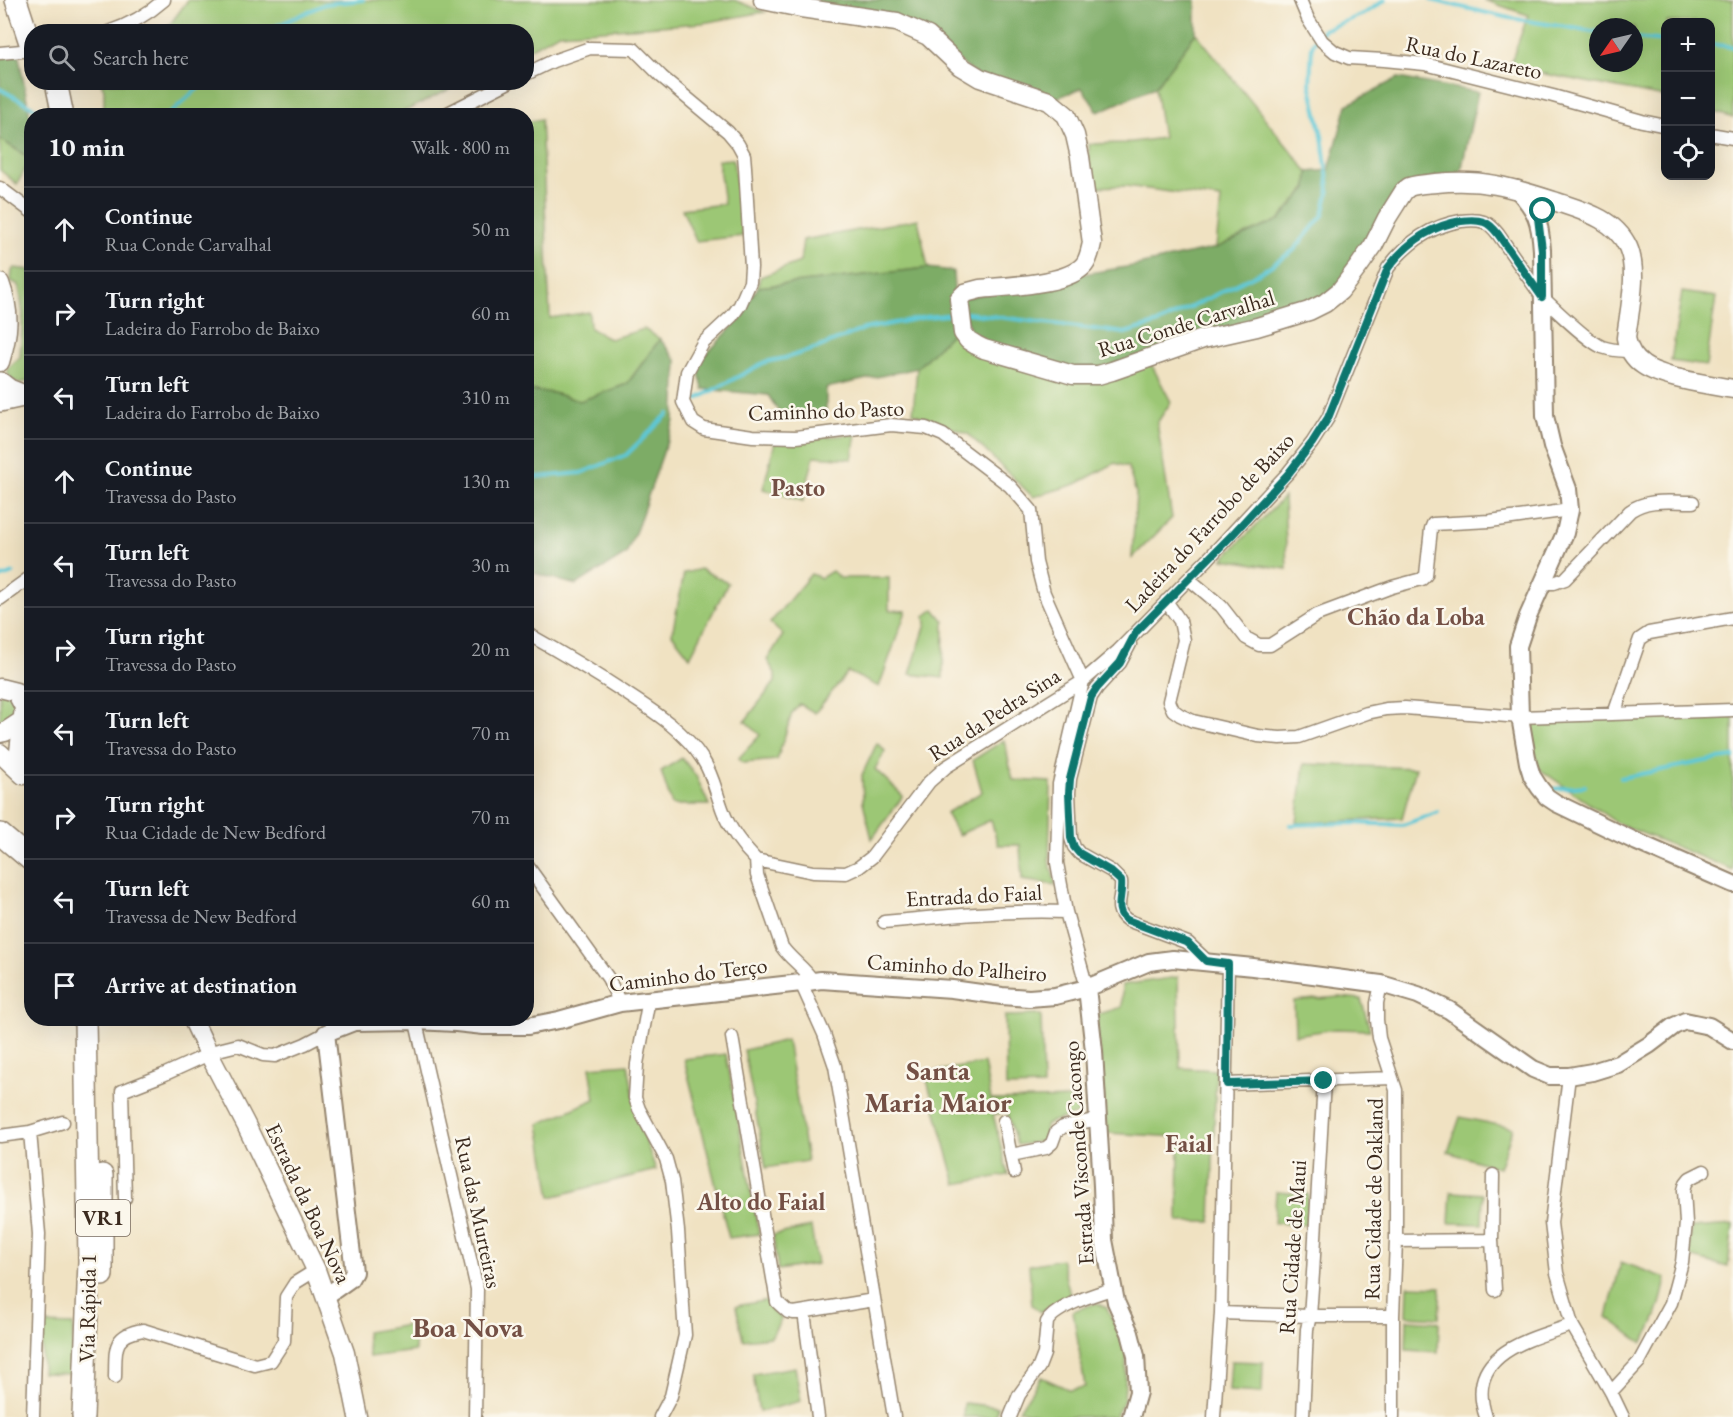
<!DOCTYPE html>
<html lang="en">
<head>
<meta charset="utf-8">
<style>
  body { margin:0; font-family:"EB Garamond",serif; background:#20242c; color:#f1f3f6 }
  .controls { position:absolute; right:18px; top:18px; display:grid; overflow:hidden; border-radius:12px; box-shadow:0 6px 24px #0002 }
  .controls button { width:54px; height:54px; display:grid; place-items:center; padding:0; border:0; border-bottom:2px solid #363941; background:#171b24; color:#f1f3f6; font:30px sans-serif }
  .compass { position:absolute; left:1589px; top:18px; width:54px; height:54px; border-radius:50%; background:#171b24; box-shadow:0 6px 24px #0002; rotate:236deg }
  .stop { position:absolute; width:18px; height:18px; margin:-14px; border:4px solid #0f766e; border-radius:50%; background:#fff }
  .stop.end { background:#0f766e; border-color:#fff; box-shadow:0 2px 6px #0008 }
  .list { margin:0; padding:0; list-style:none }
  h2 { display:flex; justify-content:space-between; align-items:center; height:78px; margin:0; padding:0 24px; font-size:26px }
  h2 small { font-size:20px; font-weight:400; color:#9ea1a6 }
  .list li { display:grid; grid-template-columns:39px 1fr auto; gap:18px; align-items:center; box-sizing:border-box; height:84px; padding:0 24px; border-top:2px solid #363941 }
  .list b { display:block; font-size:22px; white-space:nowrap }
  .list p { margin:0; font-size:20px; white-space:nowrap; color:#9ea1a6 }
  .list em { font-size:20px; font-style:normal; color:#9ea1a6 }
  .icon { flex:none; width:33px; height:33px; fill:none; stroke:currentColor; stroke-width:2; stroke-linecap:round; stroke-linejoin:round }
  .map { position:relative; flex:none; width:1733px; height:1417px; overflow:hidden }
  .search { position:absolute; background:#171b24; box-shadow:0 6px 24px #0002; left:24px; top:24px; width:510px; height:66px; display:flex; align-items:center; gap:15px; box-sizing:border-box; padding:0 21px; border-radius:24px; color:#9ea1a6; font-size:22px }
  .panel { position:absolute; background:#171b24; box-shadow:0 6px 24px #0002; left:24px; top:108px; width:510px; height:918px; border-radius:24px }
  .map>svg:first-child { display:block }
  .green { fill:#9cc774; stroke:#6c7849; stroke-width:1.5; fill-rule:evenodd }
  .forest { fill:#7dac66; stroke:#5c6b42; stroke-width:1.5 }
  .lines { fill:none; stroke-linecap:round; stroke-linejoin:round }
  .stream { stroke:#5dc8d7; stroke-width:4 }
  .minor-casing { stroke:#968670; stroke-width:15 }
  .tertiary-casing { stroke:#968670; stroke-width:20 }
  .secondary-casing { stroke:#968670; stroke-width:21 }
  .trunk-casing { stroke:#968670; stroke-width:24 }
  .minor { stroke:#fff; stroke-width:12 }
  .tertiary { stroke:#fff; stroke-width:16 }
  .secondary { stroke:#fff; stroke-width:18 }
  .trunk { stroke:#fff; stroke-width:21 }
  .route { stroke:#0f766e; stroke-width:8 }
  .labels { text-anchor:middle; stroke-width:5; stroke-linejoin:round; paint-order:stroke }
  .shield { fill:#fbf7ec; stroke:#75685c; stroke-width:1.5 }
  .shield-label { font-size:21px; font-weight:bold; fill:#3b2a1e }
  .street-label { font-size:22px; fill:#3b2a1e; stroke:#fbf7ec }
  .neighbourhood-label { font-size:24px; font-weight:bold; fill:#745045; stroke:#fbf7ec }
  .district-label { font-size:28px; font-weight:bold; fill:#745045; stroke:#fbf7ec }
</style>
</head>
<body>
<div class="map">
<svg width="1733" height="1417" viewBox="0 0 1733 1417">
  <rect width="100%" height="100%" fill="#fbf7ec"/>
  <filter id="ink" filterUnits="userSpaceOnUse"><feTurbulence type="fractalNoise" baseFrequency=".0167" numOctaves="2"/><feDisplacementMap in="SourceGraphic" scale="12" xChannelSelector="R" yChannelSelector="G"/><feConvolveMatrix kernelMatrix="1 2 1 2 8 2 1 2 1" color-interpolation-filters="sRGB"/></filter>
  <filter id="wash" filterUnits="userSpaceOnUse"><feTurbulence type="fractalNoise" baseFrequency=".008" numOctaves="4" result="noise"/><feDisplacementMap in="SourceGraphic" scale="24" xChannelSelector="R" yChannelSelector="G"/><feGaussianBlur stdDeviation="1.35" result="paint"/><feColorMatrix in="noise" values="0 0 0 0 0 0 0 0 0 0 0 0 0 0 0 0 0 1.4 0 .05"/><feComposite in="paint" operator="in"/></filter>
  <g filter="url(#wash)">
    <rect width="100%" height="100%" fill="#f0e2c2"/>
    <!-- green -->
    <path class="green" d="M188,0H734L765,12L702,23L559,33L527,50L526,32L165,31Z
      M1484,0H1733V118L1711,111L1710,22H1666L1665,97L1524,70L1510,65L1528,15ZM1598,27H1634V63H1598Z
      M1196,33L1308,172L1307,187L1279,220L1216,248L1221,199L1126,186L1090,187L1089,144L1125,143L1163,138L1155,87Z
      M101,83H462L397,115H104V89Z
      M541,119L550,318L589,312L590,328L610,339L644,329L660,339L627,384L580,401L553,393L527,390V122Z
      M0,139L31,159L17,184L0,170Z
      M733,159L743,236L696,241L682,209L724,204L718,160Z
      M918,219L928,268L758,287L760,277L800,262L803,240Z
      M14,268L31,270V379C20,386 9,383 7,369L20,357L23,314L19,285L11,281L12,271Z
      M1682,292L1716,297L1706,366L1671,361Z
      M956,329L1150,362L1171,402L1157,423L1172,518L1132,558L1136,493L1128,467L1115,463L1076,484L1033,497L968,434L913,413L917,368Z
      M856,434L852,459L814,456L803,501L763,489L775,442Z
      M1284,497L1287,569L1223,559Z
      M701,569L728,583L690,657L672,634L684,573Z
      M832,571L840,578H889V610L906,611L879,687L848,672L815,713L800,704L792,713L777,760L743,763L738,759L760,735L745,721L775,682V673L767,660L783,635L770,623L811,574L821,578Z
      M934,609L944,621L943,678L910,674L926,624L925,616Z
      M0,693H9L18,711L0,730Z
      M1733,714V870L1617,823L1538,768L1527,720Z
      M1004,740L1013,780L1051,782L1049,860L1056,885L1022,880L1020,845H998L991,820L958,835L946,813L982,792L973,760Z
      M877,743L885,751L875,769L903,796L872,839L863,802L862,775Z
      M682,758L696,776L709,805H672L661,771Z
      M1304,764L1416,768L1402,818L1297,823Z
      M1178,977L1180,1068L1216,1070L1211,1222H1178L1179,1137L1107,1133L1096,1015L1122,1007V985Z
      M1339,997L1361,999L1370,1030L1336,1029L1295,1035L1294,1001Z
      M1041,1015L1043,1086L1006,1087L1005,1016Z
      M787,1040L807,1161L766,1168L744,1050Z
      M726,1054L759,1234L729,1238L684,1059Z
      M984,1063L991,1100L1079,1098L1078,1113C1068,1120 1055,1118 1045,1125L1046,1137L1044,1141L1017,1145L1007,1113L993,1114L1008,1175L956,1184L925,1073Z
      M628,1064L638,1119L656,1170L551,1197L539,1124L595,1099L590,1067Z
      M1460,1117L1513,1128L1499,1168L1448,1152Z
      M1276,1192L1308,1194L1307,1225L1274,1223Z
      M1451,1192L1483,1194L1482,1224L1449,1223Z
      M1733,1225L1728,1267L1689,1257L1691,1228Z
      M811,1227L817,1264L778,1270L773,1235Z
      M1061,1259L1070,1295L1040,1312L1032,1305L1029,1265Z
      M1621,1262L1666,1278C1662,1302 1656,1323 1642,1343L1607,1317Z
      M1408,1286L1441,1287L1439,1318L1407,1316Z
      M768,1300L772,1312L782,1318L771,1337L743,1340L736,1306Z
      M1097,1303L1107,1308L1127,1351L1124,1400L1115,1417H1044L1019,1410L1041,1377L1070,1390L1085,1387L1073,1311Z
      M1407,1320L1439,1322L1438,1352L1406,1350Z
      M42,1324L73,1325L72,1374L42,1373Z
      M415,1324V1351L369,1357L366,1332Z
      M1231,1361L1263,1362L1262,1393L1229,1391Z
      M795,1367L801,1401L759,1412L753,1374Z
      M964,1403L998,1407L995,1417H963Z"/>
    <!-- forest -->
    <path class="forest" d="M763,0H1196V33L1155,87L1098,112L1082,88L1049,101L980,78L928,36Z
      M18,52L31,121V159L0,139V56Z
      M1398,78L1478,92L1459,181L1414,185L1340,291L1098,375L976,345L959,299L1071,276L1133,266L1216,248L1279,220L1307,188L1308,172L1329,170L1347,105Z
      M928,268L953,271L956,329L917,368L826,388V416L781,415L768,395L703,389L697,364L735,324L758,287Z
      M660,339L677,361L674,421L637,528L626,554L576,585L527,571V390L553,393L580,401L627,384Z"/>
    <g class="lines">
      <!-- stream -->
      <path class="stream" d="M1431,0L1509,18L1598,32
        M263,32L325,4L363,0
        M1321,33L1323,30L1364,14L1385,0
        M1634,38L1666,41
        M1710,44L1733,47
        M0,89L49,116
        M167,116L205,82
        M967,313L1125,333L1159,323L1261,272L1293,251L1323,215L1329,189L1322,136L1310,83L1312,46L1316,39
        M697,399L765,362L785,358L817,348L864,329L926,317L956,314
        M526,478L581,473L626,455L668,414
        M0,578L13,573
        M1621,778L1711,760L1733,757
        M1553,789L1585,786
        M1290,825L1353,823L1403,825L1438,812"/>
    </g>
  </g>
  <g filter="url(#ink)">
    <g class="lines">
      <!-- minor casing -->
      <g class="minor-casing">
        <path id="minor" d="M1300,0L1308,19L1322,41L1335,52L1349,58L1384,60L1425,64L1553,96L1642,121L1666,126
          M108,32C129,25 147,15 164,0
          M0,53L32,50
          M526,74L553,61L590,48L634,49L662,77L728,132L738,144L744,155L745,167L751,267L750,282L740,305L732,316L703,343L687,372L683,402L693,422L704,429L753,436L796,437L891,425L926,428L943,435L1010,486L1031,510L1036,562L1044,593L1083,681
          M442,116L509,82
          M1710,134L1733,138
          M0,188L32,212
          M32,551V565
          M1189,579L1221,606L1246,638L1259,645H1270L1317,615L1392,587L1422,579L1426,575L1431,529L1433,524L1490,521L1570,510
          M1543,583H1554L1565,579L1630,511C1648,498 1671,502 1693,502
          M0,599L32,576
          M1166,601L1180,621L1184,640L1169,701L1173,710L1180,715L1193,721L1258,736L1280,738L1299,737L1367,713L1386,709L1405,708L1520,717L1733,710
          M526,633C560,652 592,671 624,692C653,711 684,730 703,760C713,775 716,793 723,811C729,828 743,847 756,860L757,875L782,947C791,960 804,967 813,981
          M1130,644L1120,663L1097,688L1091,697L1070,779L1069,793L1071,838L1074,847L1079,853L1111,871L1121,881C1123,897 1112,909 1127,920L1188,943L1207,961
          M1083,681L1059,784L1057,863L1066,912L1087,988
          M1614,714L1640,639L1649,633L1733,618
          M756,860L813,872L846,873L859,867L872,857L929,782L946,767L1083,681L1118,651L1208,559L1288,473L1312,443L1328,418L1388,268C1406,244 1430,226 1461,221C1468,220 1476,219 1484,222C1490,224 1494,229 1498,234L1542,297C1555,309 1587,341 1602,347C1611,350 1620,351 1630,351
          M526,864L608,978L620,1003
          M884,922C945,916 1005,910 1066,912
          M801,983L824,1034L835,1066L894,1417
          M1381,984L1377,1003V1020L1379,1038L1396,1090V1241L1393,1316V1417
          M649,999L637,1064L635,1098L639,1109L666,1159L672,1181L678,1231L685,1335L671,1396L660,1417
          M415,1018L477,1289L475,1417
          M732,1037L777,1302L788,1312L794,1313L874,1300
          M1569,1076L1551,1223L1557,1273L1572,1325L1611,1392L1623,1417
          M1227,1084L1392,1078
          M1004,1121L1014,1172
          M30,1132L39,1234L33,1417
          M0,1136L30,1132L63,1122
          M1011,1155L1046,1148L1052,1143L1056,1132L1063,1127L1098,1119
          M125,1198L122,1091L163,1075L218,1050L238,1045L263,1055L275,1056L305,1044L326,1033
          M1492,1240L1495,1290
          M1396,1241L1492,1240L1493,1175
          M804,1312L818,1417
          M1221,1313L1310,1316H1393
          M115,1377C116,1351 111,1335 143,1330L255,1365L271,1361L284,1341L286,1297L295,1283L316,1270
          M1611,1392L1639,1362L1671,1303L1682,1262L1686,1223L1684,1190L1686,1183L1690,1178L1704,1171
          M1010,1417L1019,1395L1039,1367L1044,1354L1047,1322C1055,1307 1095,1294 1112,1289
          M1214,1417L1221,1313L1228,964
          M1303,1417L1307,1329L1310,1316L1313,1273L1324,1081
          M1486,1417C1464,1354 1527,1340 1572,1325"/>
      </g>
      <!-- tertiary casing -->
      <g class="tertiary-casing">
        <path id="tertiary" d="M1517,189C1537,212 1540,220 1542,250L1545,416L1552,446L1568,489L1570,510L1565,533L1528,616L1518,646L1520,717L1528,763L1532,776L1539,787L1547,797L1556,803L1637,842L1733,884
          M1087,988L1094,1051L1102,1186L1104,1240L1116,1302L1130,1333L1136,1356L1138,1392L1131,1417
          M326,1296L350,1279L354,1272L326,1033L354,1022L416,1021L456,1023L484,1026H528L559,1020L620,1003L801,983L821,980L952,989L1002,996L1029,998L1055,996L1087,988L1149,962L1173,959L1253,967L1381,984L1418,995L1449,1010L1533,1069L1550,1076H1569L1592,1072L1618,1064L1649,1045L1674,1026L1685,1021L1709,1026L1733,1041"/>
      </g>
      <!-- secondary casing -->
      <g class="secondary-casing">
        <path id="secondary" d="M763,0L801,8L897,22L928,36L960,66L980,78L1049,101L1066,115L1075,135L1080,157L1092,243C1090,251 1089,259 1084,265C1067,285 1006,286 980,289L965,293L959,299L963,333L968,340L976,345L984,349L1073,375H1098L1112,371L1203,339L1257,327L1309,311L1325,303L1340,291L1359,266L1373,246L1387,218L1404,191L1409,187C1418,184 1427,184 1436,183C1484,178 1513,188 1557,202C1584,211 1615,219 1628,247C1639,272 1629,311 1626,338C1628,349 1633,358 1643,365C1661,378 1710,385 1733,389
          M0,283C11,313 9,332 0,362
          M0,688L16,692L24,707L18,761L23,775
          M0,733L5,732L23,720
          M0,753L22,774
          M192,1018L209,1054L246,1125L316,1270L345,1353L358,1417"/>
      </g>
      <!-- trunk casing -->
      <g class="trunk-casing">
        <path id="trunk" d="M16,0L32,49
          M56,82L63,116
          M0,383L9,390L24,396
          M0,401L32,394
          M0,834L32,861
          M102,1175V1275
          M83,1417L89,1261L85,1018"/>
      </g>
      <!-- minor -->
      <use href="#minor" class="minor"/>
      <!-- tertiary -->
      <use href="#tertiary" class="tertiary"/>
      <!-- secondary -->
      <use href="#secondary" class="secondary"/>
      <!-- trunk -->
      <use href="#trunk" class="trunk"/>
    </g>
  </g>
  <g class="lines" filter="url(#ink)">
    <!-- route -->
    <path class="route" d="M1324,1081L1227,1084L1228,964L1206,961L1188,943L1127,920C1113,910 1123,897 1121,881L1110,871L1079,853L1074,847L1071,838L1069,793L1070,779L1091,697L1097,688L1120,663L1136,632L1232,535L1288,474L1312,443L1328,418L1388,268C1406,244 1430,226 1461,221C1468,220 1476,219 1484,222C1490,224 1494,229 1498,234L1542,297V250L1538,218L1543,211"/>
  </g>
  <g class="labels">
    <!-- shield labels -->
    <rect class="shield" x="76" y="1200" width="54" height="36" rx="4.5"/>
    <g class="shield-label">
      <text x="103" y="1225">VR1</text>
    </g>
    <!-- street labels -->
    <g class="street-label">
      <text transform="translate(1474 57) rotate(12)" y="8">Rua do Lazareto</text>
      <text transform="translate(1186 323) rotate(-17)" y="8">Rua Conde Carvalhal</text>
      <text transform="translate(826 410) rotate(-2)" y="8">Caminho do Pasto</text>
      <text transform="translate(1209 522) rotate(-47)" y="8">Ladeira do Farrobo de Baixo</text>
      <text transform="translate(994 714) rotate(-33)" y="8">Rua da Pedra Sina</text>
      <text transform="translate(974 895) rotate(-3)" y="8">Entrada do Faial</text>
      <text transform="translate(957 967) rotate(4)" y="8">Caminho do Palheiro</text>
      <text transform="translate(688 974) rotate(-7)" y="8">Caminho do Terço</text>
      <text transform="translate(1078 1153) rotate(-94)" y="8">Estrada Visconde Cacongo</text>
      <text transform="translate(1373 1199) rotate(-89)" y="8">Rua Cidade de Oakland</text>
      <text transform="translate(309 1203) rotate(65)" y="8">Estrada da Boa Nova</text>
      <text transform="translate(479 1212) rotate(78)" y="8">Rua das Murteiras</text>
      <text transform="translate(1292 1247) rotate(-86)" y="8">Rua Cidade de Maui</text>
      <text transform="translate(87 1308) rotate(-89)" y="8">Via Rápida 1</text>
    </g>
    <!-- neighbourhood labels -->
    <g class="neighbourhood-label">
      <text x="798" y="496">Pasto</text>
      <text x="1416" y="625">Chão da Loba</text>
      <text x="1189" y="1152">Faial</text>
      <text x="761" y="1210">Alto do Faial</text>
    </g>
    <!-- district labels -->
    <g class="district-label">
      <text x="938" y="1080">Santa<tspan x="938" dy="32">Maria Maior</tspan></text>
      <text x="468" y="1337">Boa Nova</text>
    </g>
  </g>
</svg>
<div class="controls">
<button>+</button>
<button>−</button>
<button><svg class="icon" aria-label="locate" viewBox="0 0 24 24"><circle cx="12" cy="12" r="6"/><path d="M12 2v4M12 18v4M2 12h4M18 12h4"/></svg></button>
</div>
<svg class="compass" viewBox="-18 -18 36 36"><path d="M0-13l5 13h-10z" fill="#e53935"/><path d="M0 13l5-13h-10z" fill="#9ea1a6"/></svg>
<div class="stop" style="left:1543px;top:211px"></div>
<div class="stop end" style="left:1324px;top:1081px"></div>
<div class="search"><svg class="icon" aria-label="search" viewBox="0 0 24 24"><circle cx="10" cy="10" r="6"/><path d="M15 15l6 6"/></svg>Search here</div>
<section class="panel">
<h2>10 min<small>Walk · 800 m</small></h2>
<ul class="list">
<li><svg class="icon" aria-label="ahead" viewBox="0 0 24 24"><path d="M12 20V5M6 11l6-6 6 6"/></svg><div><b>Continue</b><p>Rua Conde Carvalhal</p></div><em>50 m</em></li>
<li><svg class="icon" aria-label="right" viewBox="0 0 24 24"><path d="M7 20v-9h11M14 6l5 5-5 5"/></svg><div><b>Turn right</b><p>Ladeira do Farrobo de Baixo</p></div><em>60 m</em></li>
<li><svg class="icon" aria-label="left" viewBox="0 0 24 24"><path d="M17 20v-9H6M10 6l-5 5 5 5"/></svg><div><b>Turn left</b><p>Ladeira do Farrobo de Baixo</p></div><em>310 m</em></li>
<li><svg class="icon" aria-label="ahead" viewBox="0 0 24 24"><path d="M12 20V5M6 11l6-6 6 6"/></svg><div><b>Continue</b><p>Travessa do Pasto</p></div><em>130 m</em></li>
<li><svg class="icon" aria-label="left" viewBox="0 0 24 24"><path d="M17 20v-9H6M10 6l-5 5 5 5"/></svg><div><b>Turn left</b><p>Travessa do Pasto</p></div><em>30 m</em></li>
<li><svg class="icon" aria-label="right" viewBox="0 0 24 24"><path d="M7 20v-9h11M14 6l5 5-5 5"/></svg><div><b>Turn right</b><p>Travessa do Pasto</p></div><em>20 m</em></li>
<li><svg class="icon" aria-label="left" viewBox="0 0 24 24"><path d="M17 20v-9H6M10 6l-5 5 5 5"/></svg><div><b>Turn left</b><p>Travessa do Pasto</p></div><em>70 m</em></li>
<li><svg class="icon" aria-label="right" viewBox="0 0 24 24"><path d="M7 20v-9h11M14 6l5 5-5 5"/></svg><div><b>Turn right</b><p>Rua Cidade de New Bedford</p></div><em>70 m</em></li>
<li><svg class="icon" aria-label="left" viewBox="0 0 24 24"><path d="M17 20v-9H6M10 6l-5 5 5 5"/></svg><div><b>Turn left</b><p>Travessa de New Bedford</p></div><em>60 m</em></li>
<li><svg class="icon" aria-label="arrive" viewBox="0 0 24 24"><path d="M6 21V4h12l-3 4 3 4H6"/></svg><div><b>Arrive at destination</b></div></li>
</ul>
</section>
</div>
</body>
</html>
